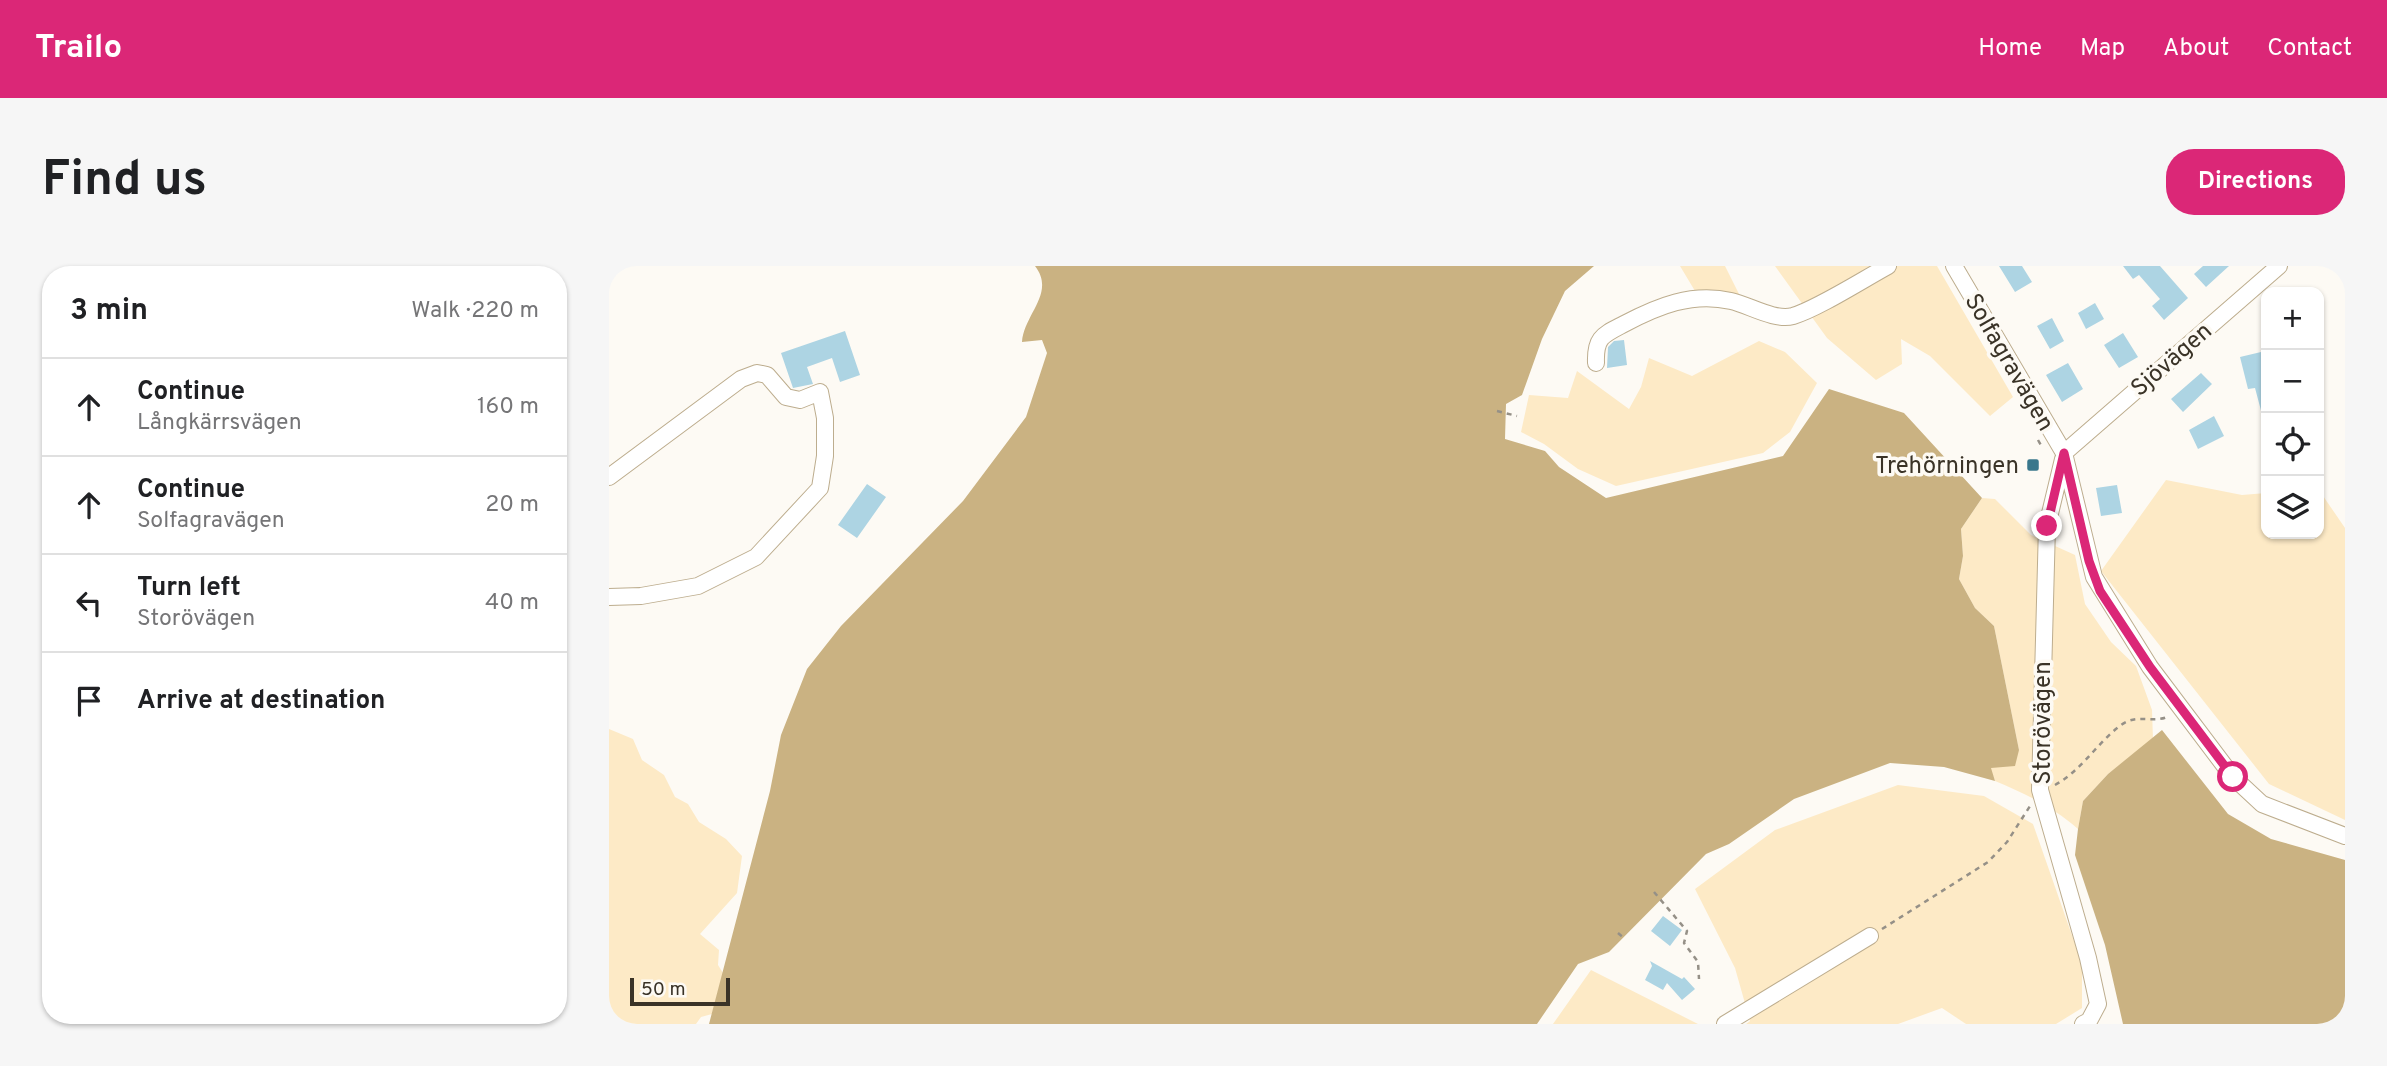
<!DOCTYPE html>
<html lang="en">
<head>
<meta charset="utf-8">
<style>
  body { margin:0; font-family:Overpass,sans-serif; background:#f6f6f6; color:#202124 }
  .controls { position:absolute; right:21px; top:21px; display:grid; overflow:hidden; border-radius:14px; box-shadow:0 2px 5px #0004 }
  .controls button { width:63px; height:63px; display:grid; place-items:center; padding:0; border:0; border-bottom:2px solid #e0e0e0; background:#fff; color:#202124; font:35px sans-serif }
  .scale { position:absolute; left:21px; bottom:18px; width:100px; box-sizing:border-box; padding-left:7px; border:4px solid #3a3327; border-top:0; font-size:19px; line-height:24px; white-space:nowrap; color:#3a3327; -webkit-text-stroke:5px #fdfaf4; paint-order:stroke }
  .stop { position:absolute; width:21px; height:21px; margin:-16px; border:5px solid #db2777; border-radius:50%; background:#fff }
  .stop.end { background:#db2777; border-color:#fff; box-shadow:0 2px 7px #0008 }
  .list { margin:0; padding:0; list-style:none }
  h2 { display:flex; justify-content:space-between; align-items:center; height:91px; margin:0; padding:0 28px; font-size:30px }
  h2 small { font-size:23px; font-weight:400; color:#757577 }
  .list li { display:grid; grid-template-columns:46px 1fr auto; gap:21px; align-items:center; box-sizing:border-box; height:98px; padding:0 28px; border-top:2px solid #e0e0e0 }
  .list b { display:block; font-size:26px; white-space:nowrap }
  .list p { margin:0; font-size:23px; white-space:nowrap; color:#757577 }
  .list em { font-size:23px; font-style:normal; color:#757577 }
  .icon { flex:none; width:38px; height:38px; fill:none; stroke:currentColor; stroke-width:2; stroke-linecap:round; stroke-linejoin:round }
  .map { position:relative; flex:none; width:1736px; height:758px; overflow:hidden; border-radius:28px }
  header { display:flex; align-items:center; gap:42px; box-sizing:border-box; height:98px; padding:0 35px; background:#db2777; color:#fff }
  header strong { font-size:33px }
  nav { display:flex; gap:38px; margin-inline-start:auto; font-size:24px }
  .intro { display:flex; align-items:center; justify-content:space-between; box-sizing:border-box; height:168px; padding:0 42px }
  h1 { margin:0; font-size:49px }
  .button { padding:18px 32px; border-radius:28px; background:#db2777; color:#fff; font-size:24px; font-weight:700 }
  main { display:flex; gap:42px; padding:0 42px }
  aside { flex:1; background:#fff; border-radius:28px; box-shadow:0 2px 5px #0004 }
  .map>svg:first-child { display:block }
  .green { fill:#fdeac6 }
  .water { fill:#cab282 }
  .building { fill:#add4e3 }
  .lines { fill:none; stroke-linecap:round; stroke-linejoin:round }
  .minor-casing { stroke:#bdad8e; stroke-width:18 }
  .path { stroke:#959087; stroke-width:2.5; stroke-dasharray:5 5; stroke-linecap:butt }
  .minor { stroke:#fff; stroke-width:16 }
  .route { stroke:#db2777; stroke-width:9 }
  .poi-dot { fill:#39778c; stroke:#fdfaf4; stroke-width:2.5 }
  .labels { text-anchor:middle; stroke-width:7; stroke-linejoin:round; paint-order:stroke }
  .street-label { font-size:24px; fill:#3a3327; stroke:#fdfaf4 }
  .poi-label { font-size:24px; fill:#3a3327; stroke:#fdfaf4; text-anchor:end }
</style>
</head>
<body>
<header>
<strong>Trailo</strong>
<nav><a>Home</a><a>Map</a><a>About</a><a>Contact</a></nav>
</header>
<div class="intro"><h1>Find us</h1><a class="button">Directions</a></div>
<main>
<aside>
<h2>3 min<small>Walk · 220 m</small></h2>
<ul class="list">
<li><svg class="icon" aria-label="ahead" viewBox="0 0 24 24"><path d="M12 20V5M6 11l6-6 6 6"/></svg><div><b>Continue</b><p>Långkärrsvägen</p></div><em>160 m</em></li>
<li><svg class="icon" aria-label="ahead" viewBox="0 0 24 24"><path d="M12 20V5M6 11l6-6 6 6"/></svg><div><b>Continue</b><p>Solfagravägen</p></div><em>20 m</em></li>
<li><svg class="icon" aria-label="left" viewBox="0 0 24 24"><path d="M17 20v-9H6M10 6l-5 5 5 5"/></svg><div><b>Turn left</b><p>Storövägen</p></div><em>40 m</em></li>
<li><svg class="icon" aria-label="arrive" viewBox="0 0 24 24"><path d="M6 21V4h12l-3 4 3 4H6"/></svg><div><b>Arrive at destination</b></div></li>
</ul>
</aside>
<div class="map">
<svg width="1736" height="758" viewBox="0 0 1736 758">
  <rect width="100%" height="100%" fill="#fdfaf4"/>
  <!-- green -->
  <path class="green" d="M1071,0H1116L1131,30H1089Z
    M1166,0H1328L1404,131L1381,150L1321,90L1292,73L1293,98L1267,114L1218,72Z
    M1150,75L1176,86L1208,117L1181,166L1154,187L1007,220L969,203L935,178L912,166L920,129L959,132L968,105L1020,143L1032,121L1040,92L1083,110Z
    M1557,214L1633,229L1657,227V268H1710V224L1736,262V554L1660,518L1492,305Z
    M1373,232L1386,233L1422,269L1466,289L1476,338L1502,376L1527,400L1543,444L1544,474L1499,508L1474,535L1469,563C1444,541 1417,528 1386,515L1381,502L1410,484L1385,360L1366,342L1350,313L1354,290L1352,263Z
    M0,463L24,473L33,494L55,509L66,531L79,538L90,556L117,573L133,590L128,627L91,668L110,684L109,699L114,707L103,748L92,751L87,758H0Z
    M1289,519L1375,530L1424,558L1473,698V742L1447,758H1357L1333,742L1289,758H1137L1141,755L1126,702L1086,623L1166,564Z
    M982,704L1089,758H944Z"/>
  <!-- water -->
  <path class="water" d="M426,0H985L956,25L933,73L913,129L897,138L896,173L936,185L950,201L997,232L1174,190L1220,123L1295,147L1373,232L1352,263L1354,290L1350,313L1366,342L1385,360L1410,484L1406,500L1382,502L1386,515L1335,501L1281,497L1185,533L1120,578L1097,588L1000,686L969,698L928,758H100L161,525L172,469L198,403L232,360L354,235L417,151L438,87L433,74L413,76C415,48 447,27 426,0Z
    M1553,464L1619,548L1662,573L1736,594V758H1514L1496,679L1466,589L1469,563L1474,535L1499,508Z"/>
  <!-- building -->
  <path class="building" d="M1390,0H1413L1423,16L1406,26Z
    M1514,0H1551L1579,32L1555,54L1543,40L1551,33L1530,9L1524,13Z
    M1594,0H1620L1597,21L1585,8Z
    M1486,37L1495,53L1477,63L1469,47Z
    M1443,52L1455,75L1441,83L1428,60Z
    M236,65L251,109L231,116L223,92L198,101L204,118L184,122L172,87Z
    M1514,67L1529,91L1510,102L1495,79Z
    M1015,74L1018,99L998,102L999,81L1005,75Z
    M1652,86L1657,110V151L1654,152L1646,122L1639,123L1631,91Z
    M1459,97L1474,123L1453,136L1437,109Z
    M1592,107L1603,118L1574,146L1562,133Z
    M1605,150L1615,170L1589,183L1580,164Z
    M258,218L277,231L248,272L229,259Z
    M1508,219L1513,247L1492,250L1487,222Z
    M1054,650L1073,664L1061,680L1042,665Z
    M1041,695L1073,713L1075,711L1086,723L1073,734L1058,717L1054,724L1036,714L1043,700Z"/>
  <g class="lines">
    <!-- minor casing -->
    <g class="minor-casing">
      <path id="minor" d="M1345,0L1455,187L1485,311L1541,401L1624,511L1653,538L1736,570
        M987,97C986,71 994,69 1015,58C1049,40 1083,26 1122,35C1140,39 1165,55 1184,50C1208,43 1255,13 1279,0
        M1455,187L1670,0
        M1454,193L1438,260L1431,524L1479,692L1489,738L1480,755L1474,758
        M0,211L132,113L148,107L158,109L177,131L191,134L211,126L216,152V190L211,222L147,291L89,320L32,330L0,331
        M1116,758L1261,670"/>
    </g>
    <!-- path -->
    <path class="path" d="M888,145L908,150
      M1429,174L1433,181
      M1446,519C1473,504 1488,477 1512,459C1528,447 1546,458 1560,450
      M1045,626L1078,665L1075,677L1089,696L1090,713
      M1273,663L1379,596L1398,576L1421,540
      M1009,667L1016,673"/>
    <!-- minor -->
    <use href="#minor" class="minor"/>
  </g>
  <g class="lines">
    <!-- route -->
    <path class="route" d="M1438,260L1455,187L1480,295L1491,325L1541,401L1624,511"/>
  </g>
  <!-- markers -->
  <rect class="poi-dot" x="1417" y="192" width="14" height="14" rx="3.5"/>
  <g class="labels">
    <!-- street labels -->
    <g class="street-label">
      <text transform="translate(1562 93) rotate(-41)" y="8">Sjövägen</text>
      <text transform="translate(1401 96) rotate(60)" y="8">Solfagravägen</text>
      <text transform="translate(1433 457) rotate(-90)" y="8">Storövägen</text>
    </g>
    <!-- poi labels -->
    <g class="poi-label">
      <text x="1410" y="207">Trehörningen</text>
    </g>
  </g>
</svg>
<div class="controls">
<button>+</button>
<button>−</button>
<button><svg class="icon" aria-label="locate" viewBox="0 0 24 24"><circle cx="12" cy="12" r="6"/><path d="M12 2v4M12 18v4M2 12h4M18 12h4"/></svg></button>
<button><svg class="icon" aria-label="layers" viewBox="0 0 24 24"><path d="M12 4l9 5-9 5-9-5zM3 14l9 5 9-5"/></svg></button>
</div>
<div class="scale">50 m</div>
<div class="stop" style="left:1624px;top:511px"></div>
<div class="stop end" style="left:1438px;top:260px"></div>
</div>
</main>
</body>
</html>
